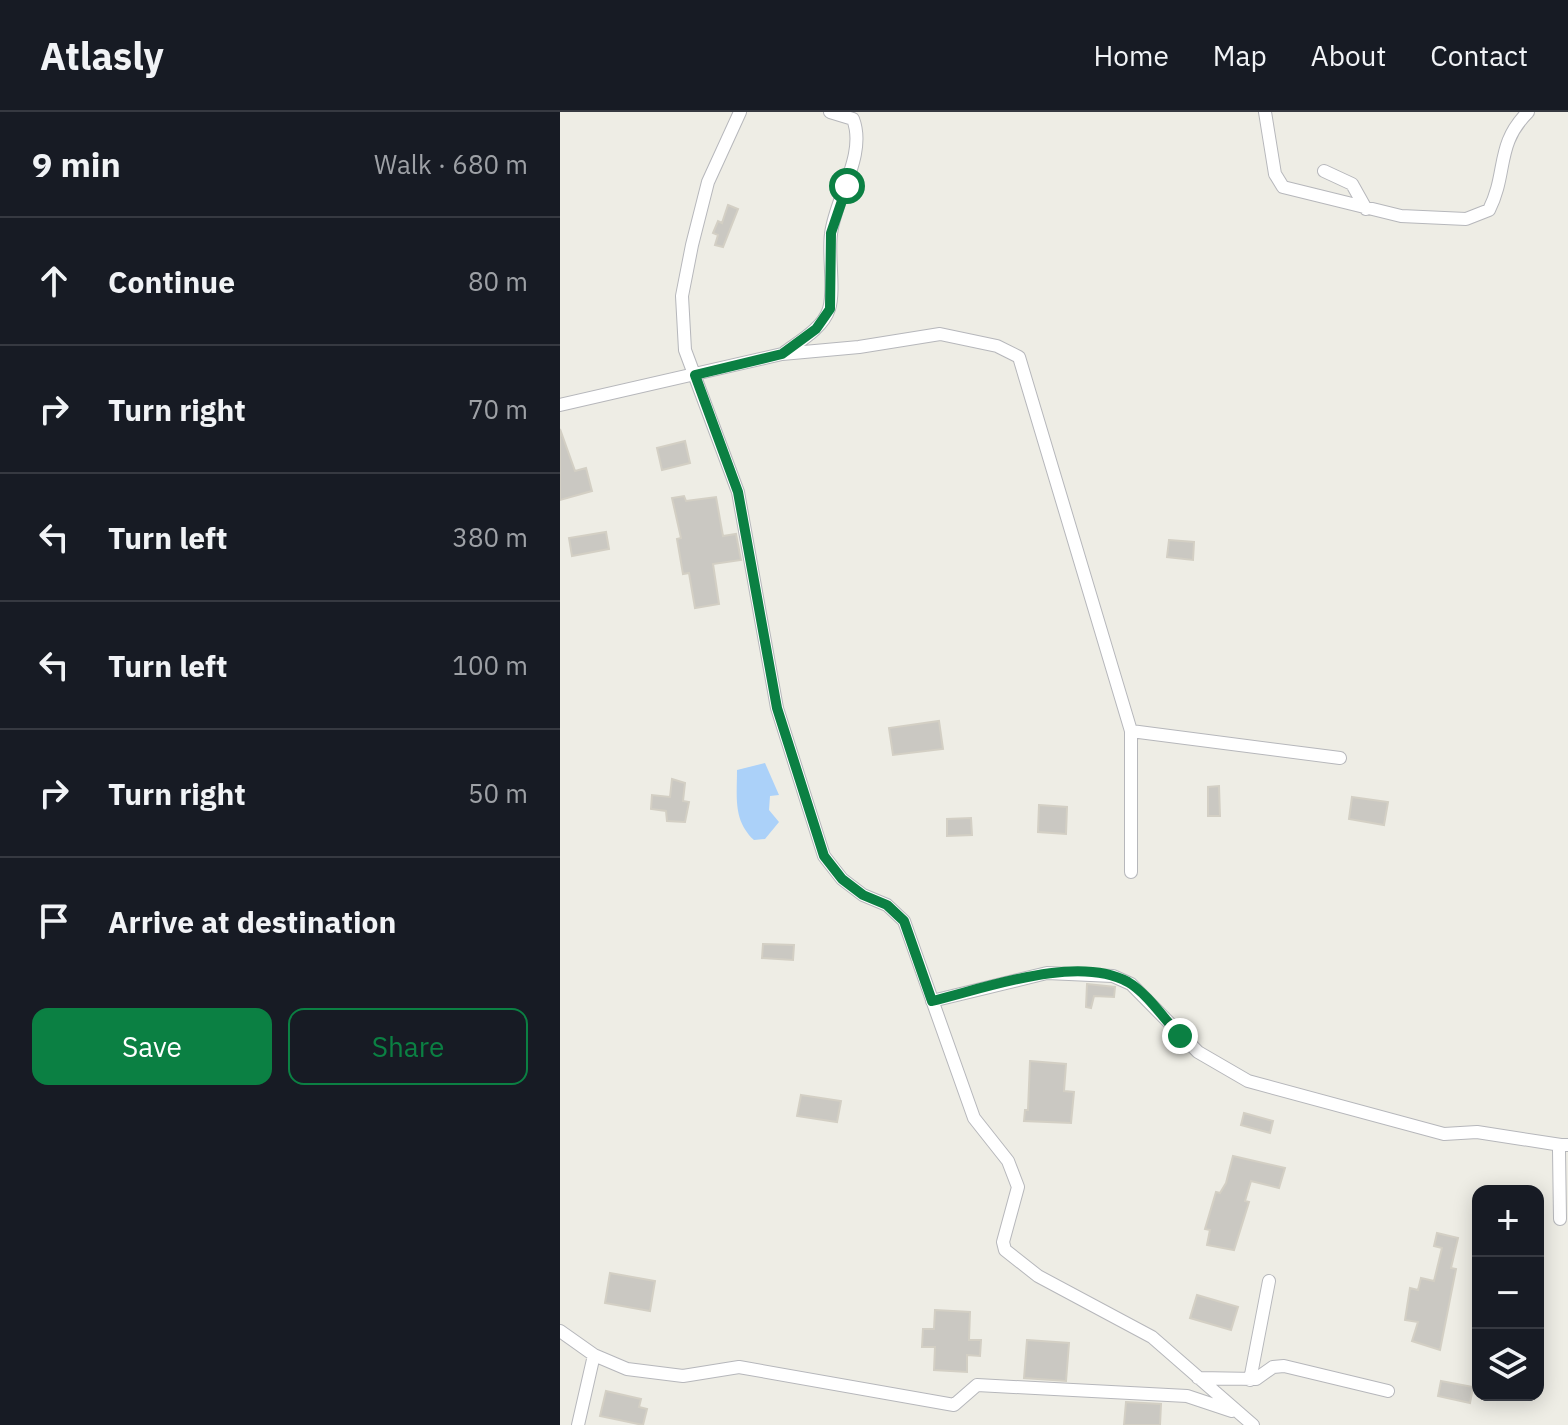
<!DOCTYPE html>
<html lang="en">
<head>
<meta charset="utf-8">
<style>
  body { margin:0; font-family:"IBM Plex Sans",sans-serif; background:#242831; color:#f1f3f6 }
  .controls { position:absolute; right:24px; bottom:24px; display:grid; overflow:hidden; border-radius:16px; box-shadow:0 4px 20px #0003 }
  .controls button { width:72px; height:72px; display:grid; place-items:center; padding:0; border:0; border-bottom:2px solid #363941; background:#171b24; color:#f1f3f6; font:40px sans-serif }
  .stop { position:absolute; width:24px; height:24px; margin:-18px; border:6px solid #0b8043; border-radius:50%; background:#fff }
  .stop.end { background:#0b8043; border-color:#fff; box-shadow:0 2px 8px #0008 }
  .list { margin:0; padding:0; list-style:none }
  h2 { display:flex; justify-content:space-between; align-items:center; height:104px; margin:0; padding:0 32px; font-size:34px }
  h2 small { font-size:26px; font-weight:400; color:#9ea1a6 }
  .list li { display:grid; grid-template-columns:52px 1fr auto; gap:24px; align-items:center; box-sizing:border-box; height:128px; padding:0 32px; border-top:2px solid #363941 }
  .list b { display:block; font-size:30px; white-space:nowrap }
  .list em { font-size:26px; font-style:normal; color:#9ea1a6 }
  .actions { display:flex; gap:16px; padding:24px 32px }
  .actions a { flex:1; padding:18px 0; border:2px solid #0b8043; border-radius:16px; text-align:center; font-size:28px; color:#0b8043 }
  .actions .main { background:#0b8043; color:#fff }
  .icon { flex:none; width:44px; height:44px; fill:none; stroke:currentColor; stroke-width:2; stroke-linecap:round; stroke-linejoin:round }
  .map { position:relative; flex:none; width:1008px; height:1313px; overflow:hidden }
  header { display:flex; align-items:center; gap:48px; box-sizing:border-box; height:112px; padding:0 40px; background:#171b24; border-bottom:2px solid #363941 }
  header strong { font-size:38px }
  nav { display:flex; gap:44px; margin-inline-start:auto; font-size:28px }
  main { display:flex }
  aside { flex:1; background:#171b24 }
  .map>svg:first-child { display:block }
  .water { fill:#abd1f9 }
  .building { fill:#cac8c2; stroke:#d3cfc4; stroke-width:2 }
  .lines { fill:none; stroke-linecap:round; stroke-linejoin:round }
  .minor-casing { stroke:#b6b7bb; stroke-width:14 }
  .minor { stroke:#fff; stroke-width:12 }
  .route { stroke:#0b8043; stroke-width:10 }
</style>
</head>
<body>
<header>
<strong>Atlasly</strong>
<nav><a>Home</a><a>Map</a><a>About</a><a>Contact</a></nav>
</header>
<main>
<aside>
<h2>9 min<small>Walk · 680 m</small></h2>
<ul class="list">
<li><svg class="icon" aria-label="ahead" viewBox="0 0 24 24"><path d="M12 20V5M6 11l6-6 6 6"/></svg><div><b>Continue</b></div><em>80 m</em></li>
<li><svg class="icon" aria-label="right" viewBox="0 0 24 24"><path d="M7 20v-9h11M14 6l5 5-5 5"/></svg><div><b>Turn right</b></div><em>70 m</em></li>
<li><svg class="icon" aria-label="left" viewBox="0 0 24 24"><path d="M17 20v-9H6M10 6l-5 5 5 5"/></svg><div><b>Turn left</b></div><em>380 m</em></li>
<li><svg class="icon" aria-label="left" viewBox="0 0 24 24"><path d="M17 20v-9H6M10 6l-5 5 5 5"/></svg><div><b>Turn left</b></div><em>100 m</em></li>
<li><svg class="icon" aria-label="right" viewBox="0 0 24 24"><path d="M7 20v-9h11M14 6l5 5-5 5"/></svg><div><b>Turn right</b></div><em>50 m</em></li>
<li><svg class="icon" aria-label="arrive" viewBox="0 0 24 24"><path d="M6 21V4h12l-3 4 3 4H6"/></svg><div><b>Arrive at destination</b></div></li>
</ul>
<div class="actions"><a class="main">Save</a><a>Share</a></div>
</aside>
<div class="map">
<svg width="1008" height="1313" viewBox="0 0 1008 1313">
  <rect width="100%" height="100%" fill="#eeede5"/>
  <!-- water -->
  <path class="water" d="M205,651L219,683L210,684L209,698L219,710L205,727L194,728C173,708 177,686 177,658Z"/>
  <!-- building -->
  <path class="building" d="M168,93L178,97L163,135L155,133L158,123L153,121L158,109L162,111Z
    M0,317L15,359L26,356L32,379L0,388Z
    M125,329L130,351L102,358L97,336Z
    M124,384L126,389L156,385L163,424L176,422L181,448L153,452L159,492L135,496L129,461L123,462L117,427L121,426L112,386Z
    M46,420L49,437L12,444L9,426Z
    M609,428L634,430L633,448L607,445Z
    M379,609L383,637L333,643L329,616Z
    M112,667L125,671L123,689L129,690L125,710L107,709L106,699L91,697L92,683L110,685Z
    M659,674L660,704H648V675Z
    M792,685L828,690L824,713L789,707Z
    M479,693L507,695L506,722L478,720Z
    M411,706L412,723L387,724V707Z
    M203,832L234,833L233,848L202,846Z
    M527,872L555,875L554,885L534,884L531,896L526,895Z
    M470,949L506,952L504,979L514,980L511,1011L464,1009L465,998H468Z
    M241,983L281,989L277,1010L237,1004Z
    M684,1001L713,1009L710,1021L681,1013Z
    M673,1044L725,1056L719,1076L691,1069L685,1089L689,1090L674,1138L647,1133L650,1118L645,1117L656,1080L660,1081L666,1071Z
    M877,1121L898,1126L891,1156L896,1157L880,1238L852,1229L858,1210L845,1208L850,1176L858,1178L861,1166L874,1169L882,1136L874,1134Z
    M50,1161L95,1169L90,1199L45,1191Z
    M637,1183L678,1195L671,1218L630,1206Z
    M375,1198L410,1200L409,1228H421L420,1244L407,1243V1260L374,1258L375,1235H362L363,1217H374Z
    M467,1228L509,1231L506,1269L464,1266Z
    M881,1269L913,1275L910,1291L878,1284Z
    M46,1279L81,1287L79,1295L87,1297L83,1313L40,1304Z
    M566,1290L601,1292L600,1313H564Z"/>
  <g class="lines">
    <!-- minor casing -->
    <g class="minor-casing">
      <path id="minor" d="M180,0L148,70L132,133L122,184L125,238L178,380L217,596L264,744L282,767L303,783L327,793L344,809L414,1006L448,1049L458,1075L443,1130L445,1138L478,1164L592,1225L693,1313
        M705,0L715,62L723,75L841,104L906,107L929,98C948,60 935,33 968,0
        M764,59L792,72L806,97
        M225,240C240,229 263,216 269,197C275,179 268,143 271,122C275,86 307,43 293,7L270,0
        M0,293L222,242L299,235L380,222L437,234L459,245L571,619V760
        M571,619L780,646
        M372,889L487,861L553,864L571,872L638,940L688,969L884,1022L917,1020L1001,1033
        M1000,1107L999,1038L1001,1033H1008
        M0,1219L34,1243L67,1257L123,1264L179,1255L394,1293L417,1273L627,1284L672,1299
        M638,1266L696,1267L713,1255L724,1254L828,1279
        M690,1268L709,1169
        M18,1313L34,1243"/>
    </g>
    <!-- minor -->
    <use href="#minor" class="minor"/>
  </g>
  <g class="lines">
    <!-- route -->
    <path class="route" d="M287,74L271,121L270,197L256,217L222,242L135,263L178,380L217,596L264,744L282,767L303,783L327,793L344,809L372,889C426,876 517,842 568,870C587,881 605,908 620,924"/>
  </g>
</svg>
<div class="controls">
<button>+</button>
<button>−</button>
<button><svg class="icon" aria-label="layers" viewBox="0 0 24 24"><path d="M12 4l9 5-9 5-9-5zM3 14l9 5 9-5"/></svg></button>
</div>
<div class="stop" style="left:287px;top:74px"></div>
<div class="stop end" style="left:620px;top:924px"></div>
</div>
</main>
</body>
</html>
